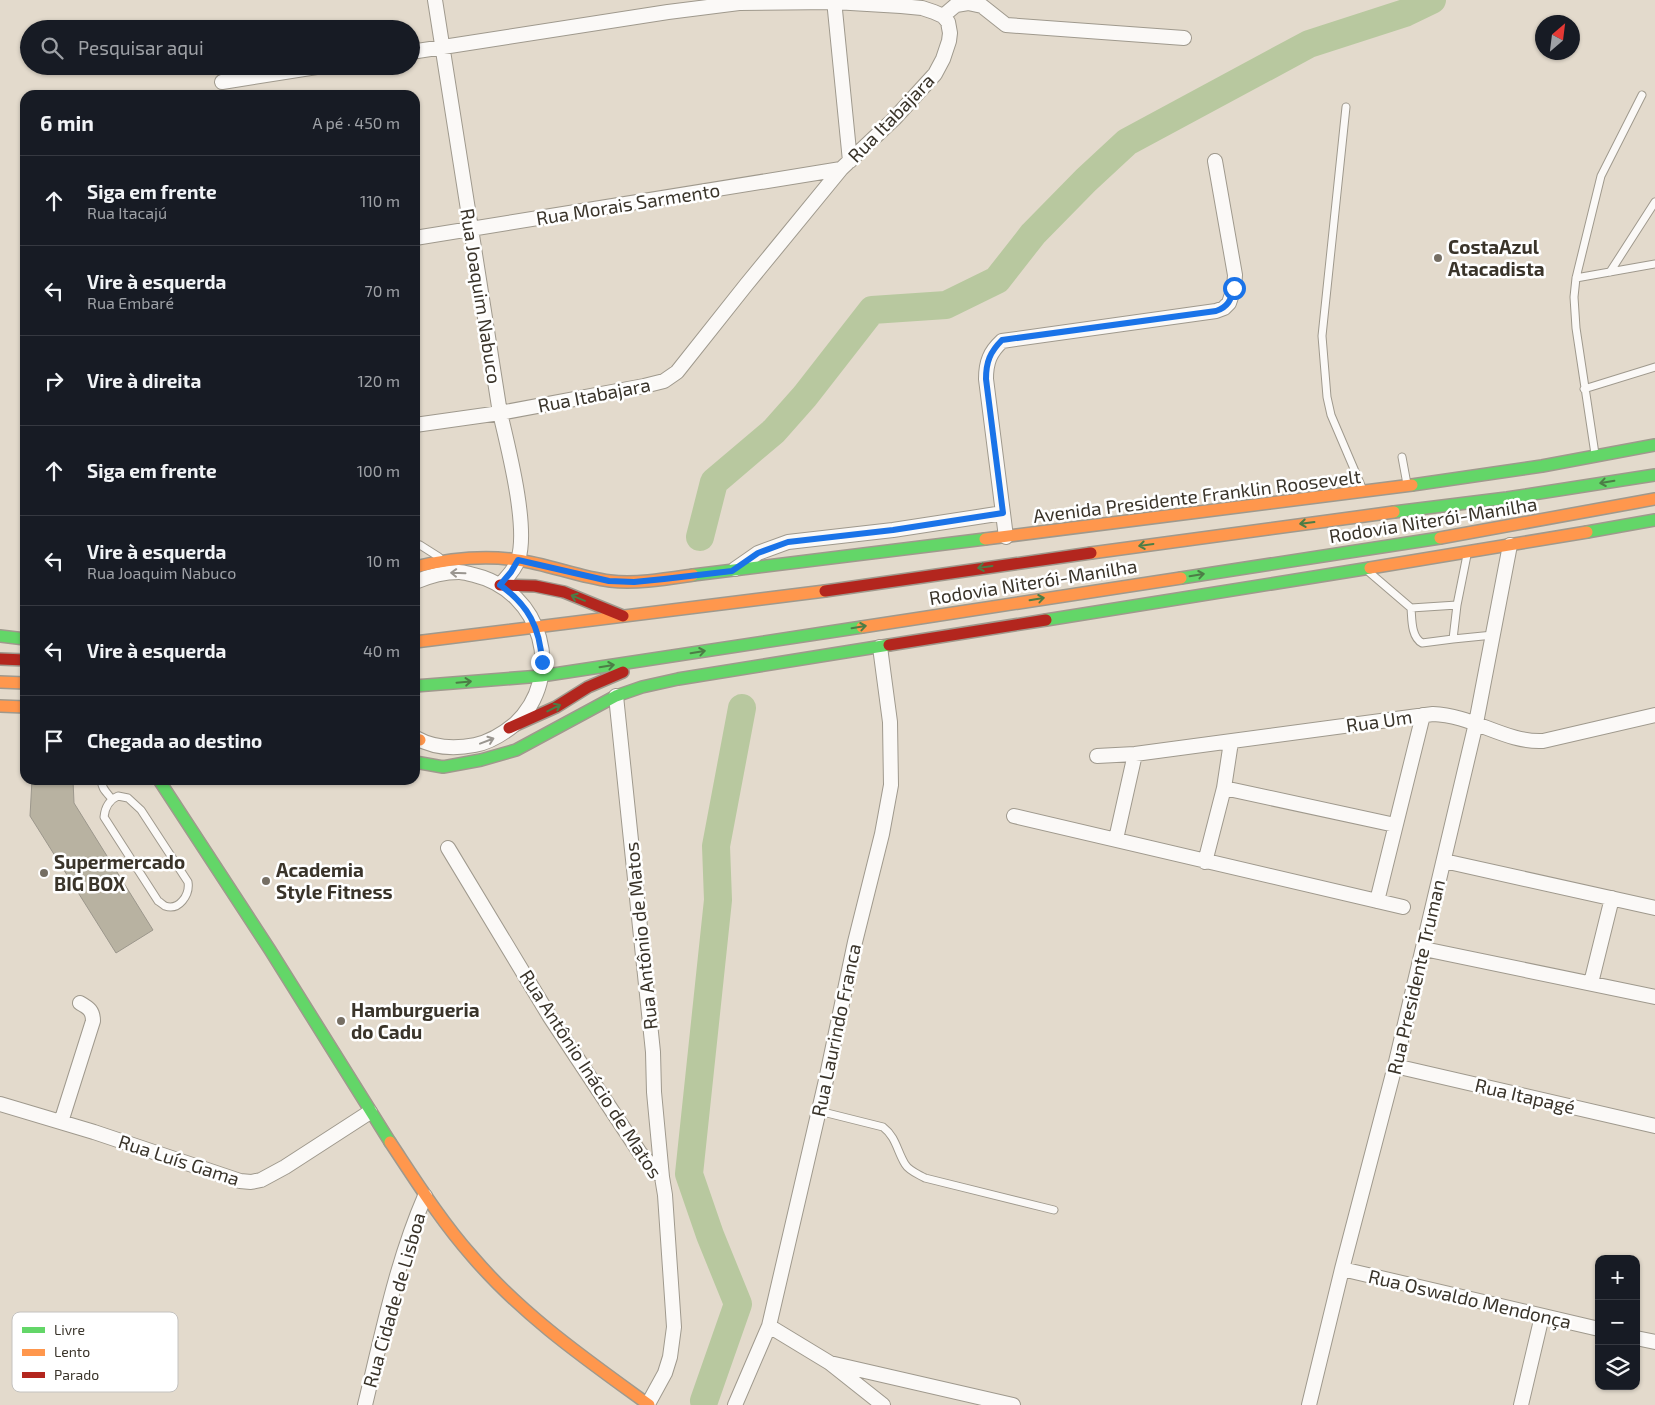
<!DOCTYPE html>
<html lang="pt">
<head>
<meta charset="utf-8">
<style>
  body { margin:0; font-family:"Exo 2",sans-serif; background:#20242c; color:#f1f3f6 }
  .controls { position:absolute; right:15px; bottom:15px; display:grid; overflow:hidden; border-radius:10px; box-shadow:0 1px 4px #0004 }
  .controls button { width:45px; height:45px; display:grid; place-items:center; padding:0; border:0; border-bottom:1px solid #363941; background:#171b24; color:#f1f3f6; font:25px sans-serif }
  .compass { position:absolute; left:1535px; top:15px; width:45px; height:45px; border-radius:50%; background:#171b24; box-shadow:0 1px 4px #0004; rotate:28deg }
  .stop { position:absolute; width:15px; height:15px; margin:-11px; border:4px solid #1a73e8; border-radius:50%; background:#fff }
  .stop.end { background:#1a73e8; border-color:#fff; box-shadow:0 1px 5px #0008 }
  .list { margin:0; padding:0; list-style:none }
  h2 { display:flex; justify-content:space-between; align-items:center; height:65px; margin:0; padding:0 20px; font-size:21px }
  h2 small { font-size:16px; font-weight:400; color:#9ea1a6 }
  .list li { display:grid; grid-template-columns:32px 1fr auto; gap:15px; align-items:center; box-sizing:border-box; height:90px; padding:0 20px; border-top:1px solid #363941 }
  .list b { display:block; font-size:19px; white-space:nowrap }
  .list p { margin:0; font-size:16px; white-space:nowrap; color:#9ea1a6 }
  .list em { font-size:16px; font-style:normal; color:#9ea1a6 }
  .icon { flex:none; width:28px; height:28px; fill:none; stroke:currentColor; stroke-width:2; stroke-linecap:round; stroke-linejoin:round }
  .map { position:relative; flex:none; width:1655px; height:1405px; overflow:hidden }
  .search { position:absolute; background:#171b24; box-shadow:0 1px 4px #0004; left:20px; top:20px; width:400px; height:55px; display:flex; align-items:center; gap:12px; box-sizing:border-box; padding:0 18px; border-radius:28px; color:#9ea1a6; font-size:19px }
  .panel { position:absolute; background:#171b24; box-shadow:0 1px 4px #0004; left:20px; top:90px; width:400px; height:695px; border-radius:15px }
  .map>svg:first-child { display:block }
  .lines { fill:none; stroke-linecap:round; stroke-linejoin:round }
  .river { stroke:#b8c89f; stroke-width:28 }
  .building { fill:#b8b2a1; stroke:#9c978c }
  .lane-casing { stroke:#9f998d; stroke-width:9 }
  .street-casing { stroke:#9f998d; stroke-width:16 }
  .fast-casing { stroke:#9f998d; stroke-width:14 }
  .slow-casing { stroke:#9f998d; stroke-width:14 }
  .jam-casing { stroke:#9f998d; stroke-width:14 }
  .lane { stroke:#fbf9f7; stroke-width:7 }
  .street { stroke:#fbf9f7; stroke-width:14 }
  .fast { stroke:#63d668; stroke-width:11 }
  .slow { stroke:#ff974d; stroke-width:11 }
  .jam { stroke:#b3261e; stroke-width:11 }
  .oneway { stroke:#4c7d46 }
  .oneway2 { stroke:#9a9690 }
  .route { stroke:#1a73e8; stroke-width:6 }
  .poi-dot { fill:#756e63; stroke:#fff; stroke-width:2 }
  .labels { text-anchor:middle; stroke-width:5; stroke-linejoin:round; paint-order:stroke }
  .street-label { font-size:19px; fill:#3a342a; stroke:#fff }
  .poi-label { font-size:19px; font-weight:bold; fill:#3a342a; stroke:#fff; text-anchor:start }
  .key { fill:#fff; stroke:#c4c2bf; stroke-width:1 }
  .key-label { font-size:14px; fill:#3a342a }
</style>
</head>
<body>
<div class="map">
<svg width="1655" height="1405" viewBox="0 0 1655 1405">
  <rect width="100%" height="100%" fill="#e3dacc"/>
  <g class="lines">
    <!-- river -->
    <path class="river" d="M700,537L714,482L774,431L805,396L872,310L946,305L997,280L1033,234L1086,180L1127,142L1309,44L1405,13L1432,0
      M704,1401L738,1304L710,1235L689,1174L718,900L716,846L742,708"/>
  </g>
  <!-- building -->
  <path class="building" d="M32,780H73L74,803L153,930L116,953L30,816Z"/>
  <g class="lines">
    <!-- lane casing -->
    <g class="lane-casing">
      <path id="lane" d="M1346,107L1322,336L1327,397L1331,415L1363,490
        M1610,272L1655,202
        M1576,278L1655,264
        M1584,389L1655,367
        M1595,454L1576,328L1574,297L1576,278L1601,176L1642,95
        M1402,457L1407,484
        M415,544L420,545L439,557
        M1369,572L1411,608C1412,619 1411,637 1422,643L1453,639L1457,605L1467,555
        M1411,608L1457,605
        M1453,639L1493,635
        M102,780C100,787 107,793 112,799
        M118,796L128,798L141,810L188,882C190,895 179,911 165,906C162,904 160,902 158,901L104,817C105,807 109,800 118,796Z
        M819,1111L883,1127C896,1137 897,1151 905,1164C909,1171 918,1174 925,1178L1054,1210"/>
    </g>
    <!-- street casing -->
    <g class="street-casing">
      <path id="street" d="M435,0L500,413C508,447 529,528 518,560C515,570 506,578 500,585
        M834,0L850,161
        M943,16L956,5L968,3L982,6L1006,25L1184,38
        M411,52L668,12L739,3L834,2L901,6L922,8L934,12L943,16L948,22L950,33L949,41L943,59L935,74L894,119L841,169L746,285L677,372L664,381L644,386L500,413L415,425
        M222,82L323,66
        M415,238L841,169
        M1006,537L986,379C986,362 990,352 1002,341L1216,311L1224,308L1229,303L1234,288L1235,275L1215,161
        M735,569L758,553L788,542L893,530L1003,513
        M415,582C429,576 443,572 459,572C464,572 469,574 474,575C542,591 566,676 515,724C503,734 490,742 475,745C455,749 434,748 416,738
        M616,696L653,1052L654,1092L662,1177
        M1097,756L1135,754L1433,714C1472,715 1506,743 1543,741L1655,715
        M1224,788L1395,825
        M1014,816L1403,907
        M1116,839L1135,754
        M448,848L550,1017L640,1153L662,1177L665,1195L674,1327L670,1357L665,1373L648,1404
        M1444,861L1655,908
        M1205,862L1224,788L1231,742
        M1377,901L1423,715
        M1424,949L1655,997
        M1591,983L1612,898
        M1395,1066L1655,1126
        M0,1104L94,1132L240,1181L251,1182L261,1180L285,1167L370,1112
        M61,1122L93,1021C93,1011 89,1008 80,1003
        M1342,1269L1599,1329
        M769,1326L830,1363L883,1405
        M1636,1338L1655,1342
        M830,1363L1013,1405
        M365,1405C382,1335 396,1263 425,1196
        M735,1405L769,1326L826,1080L855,942L882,834L891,785L890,722L880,647
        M1309,1405L1342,1269L1395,1066L1476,723L1510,545
        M1521,1405L1542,1316"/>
    </g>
    <!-- fast casing -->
    <g class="fast-casing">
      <path id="fast" d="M1412,485L1542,466L1655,445
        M1394,512L1507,498L1655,475
        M1587,532L1655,520
        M693,575L985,539
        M1181,578L1440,538
        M1046,620L1370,568
        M0,636L25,639
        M415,686L541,676L862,627
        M415,762L443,767L481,760L516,750L616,696L642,687L678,679L889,645
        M159,780L270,950L390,1142"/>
    </g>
    <!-- slow casing -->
    <g class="slow-casing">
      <path id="slow" d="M1440,538L1655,499
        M985,539L1412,485
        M1091,553L1394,512
        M415,567C448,559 483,555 517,560C548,564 578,577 610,581C637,584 666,579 693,575
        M1370,568L1587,532
        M862,627L1181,578
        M415,642L825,591
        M0,682L25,683
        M0,706L25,707
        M415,739L420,740
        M390,1142C416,1181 441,1221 472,1256C522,1315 587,1360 649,1405"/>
    </g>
    <!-- jam casing -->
    <g class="jam-casing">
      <path id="jam" d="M500,585L535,586L564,592L623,616
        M825,591L1091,553
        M889,645L1046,620
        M0,659L25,660
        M509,728L556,707L588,687L623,672"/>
    </g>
    <!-- lane -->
    <use href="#lane" class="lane"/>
    <!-- street -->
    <use href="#street" class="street"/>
    <!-- fast -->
    <use href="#fast" class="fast"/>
    <!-- slow -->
    <use href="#slow" class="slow"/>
    <!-- jam -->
    <use href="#jam" class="jam"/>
  </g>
  <!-- one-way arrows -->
  <defs><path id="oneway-shaft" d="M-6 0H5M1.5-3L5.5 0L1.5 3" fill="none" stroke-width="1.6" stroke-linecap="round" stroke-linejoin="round" transform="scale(1.25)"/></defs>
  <g class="oneway">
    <use href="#oneway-shaft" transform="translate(1607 482) rotate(171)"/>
    <use href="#oneway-shaft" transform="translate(1307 523) rotate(173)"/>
    <use href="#oneway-shaft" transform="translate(1146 545) rotate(172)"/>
    <use href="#oneway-shaft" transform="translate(985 567) rotate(172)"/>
    <use href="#oneway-shaft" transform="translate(1197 575) rotate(-9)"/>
    <use href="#oneway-shaft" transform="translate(578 598) rotate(-158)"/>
    <use href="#oneway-shaft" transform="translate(1037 599) rotate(-9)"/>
    <use href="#oneway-shaft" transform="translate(859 627) rotate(-9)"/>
    <use href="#oneway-shaft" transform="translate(698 652) rotate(-9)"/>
    <use href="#oneway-shaft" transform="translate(607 666) rotate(-9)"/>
    <use href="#oneway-shaft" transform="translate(464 682) rotate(-5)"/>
    <use href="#oneway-shaft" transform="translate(554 708) rotate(-27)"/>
  </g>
  <g class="oneway2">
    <use href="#oneway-shaft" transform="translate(458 573) rotate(-178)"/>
    <use href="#oneway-shaft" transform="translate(487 741) rotate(-21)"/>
  </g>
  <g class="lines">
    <!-- route -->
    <path class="route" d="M542,662C540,627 528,605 500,585L511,572L518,560L609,581L634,582L664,579L732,571L758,553L788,542L893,530L1003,513L986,379C986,362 990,352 1002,340L1216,311C1228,307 1231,300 1234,288"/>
  </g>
  <!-- markers -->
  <g class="poi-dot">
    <circle cx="1438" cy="258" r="5"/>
    <circle cx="44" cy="873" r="5"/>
    <circle cx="266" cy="881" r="5"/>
    <circle cx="341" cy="1021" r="5"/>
  </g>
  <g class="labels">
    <!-- street labels -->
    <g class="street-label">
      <text transform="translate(891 118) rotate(-46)" y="7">Rua Itabajara</text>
      <text transform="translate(628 204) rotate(-9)" y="7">Rua Morais Sarmento</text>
      <text transform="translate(481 296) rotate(81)" y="7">Rua Joaquim Nabuco</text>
      <text transform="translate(594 395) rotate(-11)" y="7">Rua Itabajara</text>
      <text transform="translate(1197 496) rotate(-7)" y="7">Avenida Presidente Franklin Roosevelt</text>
      <text transform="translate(1433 520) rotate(-9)" y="7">Rodovia Niterói-Manilha</text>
      <text transform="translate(1033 582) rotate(-9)" y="7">Rodovia Niterói-Manilha</text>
      <text transform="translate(1379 721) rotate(-8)" y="7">Rua Um</text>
      <text transform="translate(641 936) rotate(-96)" y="7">Rua Antônio de Matos</text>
      <text transform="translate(1416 977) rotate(-77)" y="7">Rua Presidente Truman</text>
      <text transform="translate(836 1030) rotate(-78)" y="7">Rua Laurindo Franca</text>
      <text transform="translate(591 1074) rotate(57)" y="7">Rua Antônio Inácio de Matos</text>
      <text transform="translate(1525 1096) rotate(13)" y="7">Rua Itapagé</text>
      <text transform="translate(179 1160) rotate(18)" y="7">Rua Luís Gama</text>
      <text transform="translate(1470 1299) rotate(13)" y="7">Rua Oswaldo Mendonça</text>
      <text transform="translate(394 1300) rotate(-74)" y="7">Rua Cidade de Lisboa</text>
    </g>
    <!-- poi labels -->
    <g class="poi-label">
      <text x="1448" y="254">CostaAzul<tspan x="1448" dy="22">Atacadista</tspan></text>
      <text x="54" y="869">Supermercado<tspan x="54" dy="22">BIG BOX</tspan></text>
      <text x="276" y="877">Academia<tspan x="276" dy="22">Style Fitness</tspan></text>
      <text x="351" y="1017">Hamburgueria<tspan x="351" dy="22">do Cadu</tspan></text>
    </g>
  </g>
  <!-- legend -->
  <rect x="12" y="1312" width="166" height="80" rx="8" class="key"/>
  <rect x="22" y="1327" width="23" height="6" fill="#63d668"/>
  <rect x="22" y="1349" width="23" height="7" fill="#ff974d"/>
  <rect x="22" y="1372" width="23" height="6" fill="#b3261e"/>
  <g class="key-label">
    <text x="54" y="1335">Livre</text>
    <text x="54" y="1357">Lento</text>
    <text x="54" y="1380">Parado</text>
  </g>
</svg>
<div class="controls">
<button>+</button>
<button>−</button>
<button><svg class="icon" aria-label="layers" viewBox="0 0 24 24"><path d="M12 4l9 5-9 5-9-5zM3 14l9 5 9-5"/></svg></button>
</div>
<svg class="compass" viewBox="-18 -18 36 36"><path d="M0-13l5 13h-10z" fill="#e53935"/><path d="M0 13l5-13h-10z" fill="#9ea1a6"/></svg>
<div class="stop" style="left:1234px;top:288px"></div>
<div class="stop end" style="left:542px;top:662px"></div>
<div class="search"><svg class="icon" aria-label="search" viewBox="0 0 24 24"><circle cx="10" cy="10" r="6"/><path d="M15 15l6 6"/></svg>Pesquisar aqui</div>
<section class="panel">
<h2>6 min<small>A pé · 450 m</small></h2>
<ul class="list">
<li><svg class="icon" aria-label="ahead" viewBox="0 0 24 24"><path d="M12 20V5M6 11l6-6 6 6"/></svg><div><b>Siga em frente</b><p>Rua Itacajú</p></div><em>110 m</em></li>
<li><svg class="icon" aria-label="left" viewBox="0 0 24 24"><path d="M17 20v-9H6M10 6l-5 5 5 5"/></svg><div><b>Vire à esquerda</b><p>Rua Embaré</p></div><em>70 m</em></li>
<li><svg class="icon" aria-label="right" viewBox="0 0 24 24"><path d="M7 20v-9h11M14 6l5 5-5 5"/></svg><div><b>Vire à direita</b></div><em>120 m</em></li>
<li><svg class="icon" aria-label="ahead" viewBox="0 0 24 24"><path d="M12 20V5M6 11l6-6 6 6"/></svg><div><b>Siga em frente</b></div><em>100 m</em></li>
<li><svg class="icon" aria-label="left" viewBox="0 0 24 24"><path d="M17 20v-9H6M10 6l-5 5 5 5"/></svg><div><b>Vire à esquerda</b><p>Rua Joaquim Nabuco</p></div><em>10 m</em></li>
<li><svg class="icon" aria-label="left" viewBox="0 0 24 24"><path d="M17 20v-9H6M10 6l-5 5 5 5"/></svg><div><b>Vire à esquerda</b></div><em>40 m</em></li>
<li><svg class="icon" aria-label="arrive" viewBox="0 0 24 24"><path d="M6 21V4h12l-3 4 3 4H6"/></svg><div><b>Chegada ao destino</b></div></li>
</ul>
</section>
</div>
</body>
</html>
